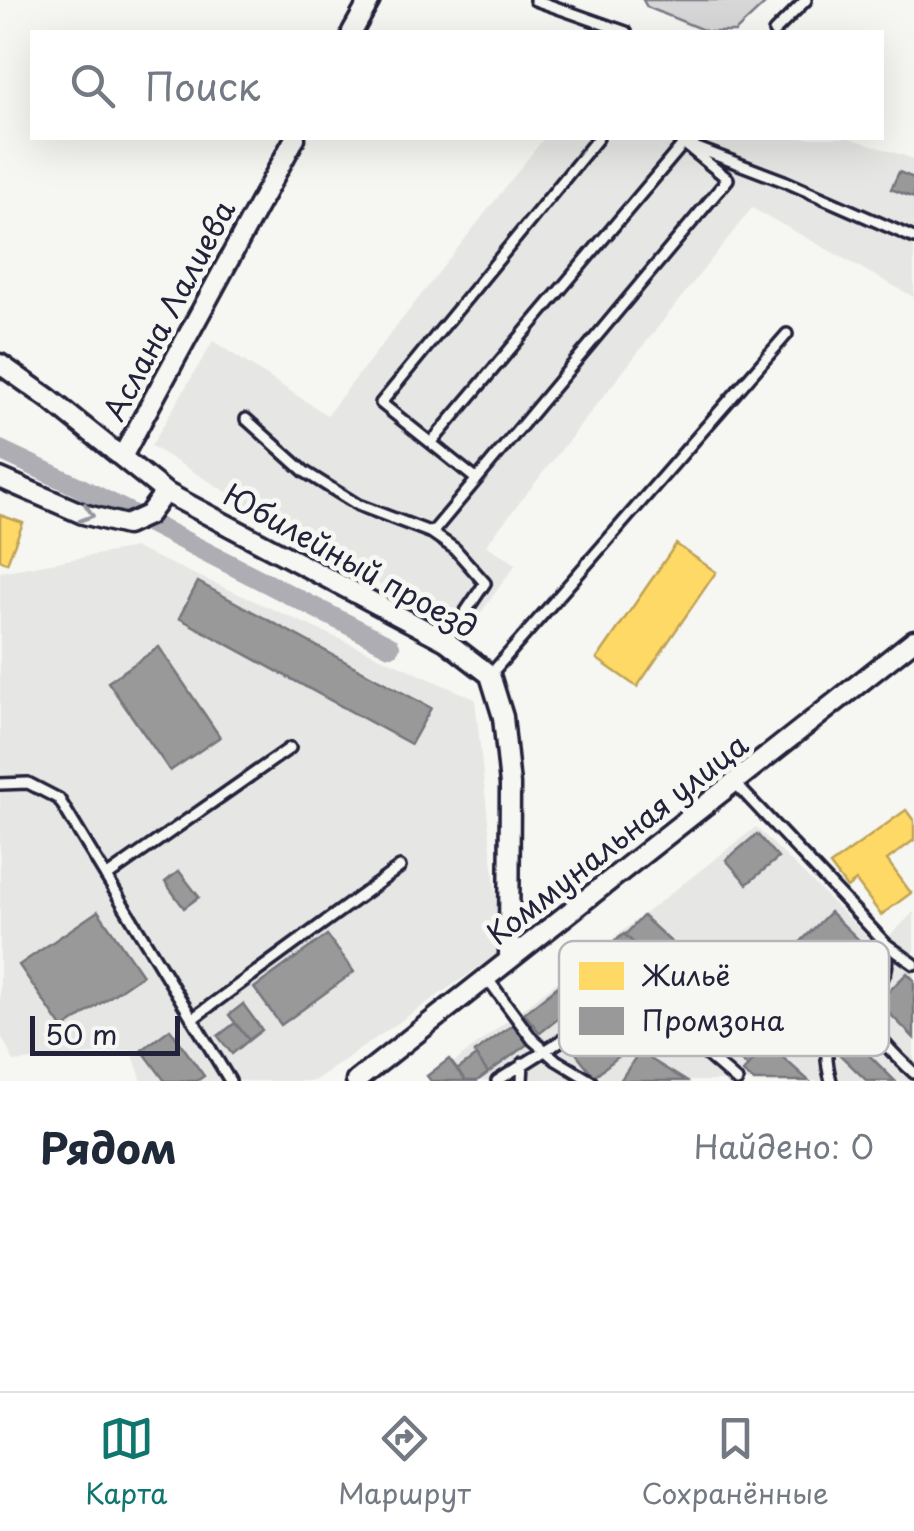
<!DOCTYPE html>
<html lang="ru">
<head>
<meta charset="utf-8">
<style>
  body { margin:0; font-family:"Playpen Sans",sans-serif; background:#f6f6f7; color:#1f2937 }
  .scale { position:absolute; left:30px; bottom:25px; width:150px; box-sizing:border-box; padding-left:10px; border:5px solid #22223b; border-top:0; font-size:28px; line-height:35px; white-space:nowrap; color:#22223b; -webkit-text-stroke:8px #f6f6f2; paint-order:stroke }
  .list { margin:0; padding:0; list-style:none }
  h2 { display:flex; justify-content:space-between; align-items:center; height:130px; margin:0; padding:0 40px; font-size:42px }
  h2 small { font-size:32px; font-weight:400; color:#747a83 }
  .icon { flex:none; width:55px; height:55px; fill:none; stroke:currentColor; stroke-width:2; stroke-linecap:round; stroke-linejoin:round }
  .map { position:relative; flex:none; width:914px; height:1081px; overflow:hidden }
  .search { position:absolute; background:#fff; box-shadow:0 10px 40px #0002; left:30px; right:30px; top:30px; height:110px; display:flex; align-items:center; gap:25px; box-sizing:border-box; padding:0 35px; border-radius:0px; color:#747a83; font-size:38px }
  .sheet { height:310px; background:#fff }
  nav { display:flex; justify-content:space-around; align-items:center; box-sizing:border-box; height:140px; border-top:2px solid #e0e1e3; background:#fff; font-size:28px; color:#747a83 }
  nav a { display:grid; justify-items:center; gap:5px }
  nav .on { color:#0f766e }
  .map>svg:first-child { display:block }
  .built { fill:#e6e6e4 }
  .green { fill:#d7d7d7; stroke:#7c7c89; stroke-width:2.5 }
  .homes { fill:#ffd966; stroke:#bda259; stroke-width:2.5 }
  .industry { fill:#999; stroke:#75757d; stroke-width:2.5 }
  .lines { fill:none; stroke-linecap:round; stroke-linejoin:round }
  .canal { stroke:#adadb3; stroke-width:20 }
  .lane-casing { stroke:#22223b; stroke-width:16 }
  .street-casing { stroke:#22223b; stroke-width:25 }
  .lane { stroke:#f6f6f2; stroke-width:9 }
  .street { stroke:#f6f6f2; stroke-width:18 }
  .oneway { stroke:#9797a0 }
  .labels { text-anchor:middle; stroke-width:10; stroke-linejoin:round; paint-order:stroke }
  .street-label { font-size:30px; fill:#22223b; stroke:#f6f6f2 }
  .key { fill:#f6f6f2; stroke:#b6b6bb; stroke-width:2.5 }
  .key-label { font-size:28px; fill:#22223b }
</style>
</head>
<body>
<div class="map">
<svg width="914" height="1081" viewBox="0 0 914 1081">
  <rect width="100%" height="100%" fill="#f6f6f2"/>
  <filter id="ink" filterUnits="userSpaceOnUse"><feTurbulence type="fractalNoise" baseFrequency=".01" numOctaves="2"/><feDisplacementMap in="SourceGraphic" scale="20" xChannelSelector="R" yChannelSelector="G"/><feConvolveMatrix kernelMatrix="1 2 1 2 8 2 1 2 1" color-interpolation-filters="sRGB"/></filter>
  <g filter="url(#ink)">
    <!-- built -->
    <path class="built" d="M544,138H850L914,159V297L752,208L486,545L516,564L464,636L151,446L213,341L327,415Z
      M135,548L475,699L502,951L314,1081H142L131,1050L14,1062L0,1033V572Z
      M756,827L878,947L914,912V1081H430Z"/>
    <!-- green -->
    <path class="green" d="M643,0H769L735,32H708L647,7Z"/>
    <!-- homes -->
    <path class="homes" d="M0,515L23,523L7,563L0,560Z
      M676,544L716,572L637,687L597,659Z
      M906,810L914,821V840L887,860L911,893L881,915L856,881L847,888L830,865Z"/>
    <!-- industry -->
    <path class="industry" d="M899,172L914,178V198L891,189Z
      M198,582L431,708L411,744L179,618Z
      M159,647L220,737L170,771L108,682Z
      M757,834L778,858L747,884L726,860Z
      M179,871L199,897L184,908L165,882Z
      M98,911L142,975L63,1029L19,965Z
      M830,912L860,941L797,1005L767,976Z
      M643,916L711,979L693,998L625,935Z
      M624,934L643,952L540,1033L524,1013Z
      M327,935L354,972L281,1025L254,988Z
      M662,969L693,998L697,994L761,1051L748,1067L652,981Z
      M907,973L914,980V1038L878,1002Z
      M243,1004L262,1030L249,1040L229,1015Z
      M235,1023L249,1040L232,1054L218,1036Z
      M514,1024L529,1043L488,1073L474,1053Z
      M608,1026L627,1050L594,1076L575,1052Z
      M170,1029L204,1076L197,1081H165L142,1050Z
      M855,1041L895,1081H867L840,1055Z
      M768,1044L809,1081H754L743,1072Z
      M639,1052L686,1081H620Z
      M476,1056L488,1073L477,1081H466L457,1070Z
      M449,1059L466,1081H431L427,1076Z"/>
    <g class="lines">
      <!-- canal -->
      <path class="canal" d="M0,450L77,486L390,646"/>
      <!-- lane casing -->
      <g class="lane-casing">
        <path id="lane" d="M535,0L626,32
          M774,32L806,0
          M246,419L305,472L358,505L432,533
          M431,443L684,143L784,181L914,238
          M476,479L381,403L598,138
          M446,641L485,583L455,549L432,533L728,179L677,138
          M490,675L787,334
          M735,783L886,944L914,964
          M0,784L28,783L59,799L230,1081
          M106,877L290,748
          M886,944C886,951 888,962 886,969C885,976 878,984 875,991C860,1027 890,1050 914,1073
          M487,978L533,1040L556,1060L591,1081
          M192,1019L400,867
          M497,1081L608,1011L631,1008L654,1017L692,1042L737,1081
          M522,1081L523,1063
          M831,1081C820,1041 829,1019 870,1008"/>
      </g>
      <!-- street casing -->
      <g class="street-casing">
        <path id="street" d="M352,32L370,0
          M0,364L48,398L165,492L446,641L490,675L503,717L510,785L509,960
          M122,457L295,138
          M0,478L83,514L126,525L148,515L165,492
          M356,1081L914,640"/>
      </g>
      <!-- lane -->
      <use href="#lane" class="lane"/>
      <!-- street -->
      <use href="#street" class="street"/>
    </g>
    <!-- one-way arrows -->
    <defs><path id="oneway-chevron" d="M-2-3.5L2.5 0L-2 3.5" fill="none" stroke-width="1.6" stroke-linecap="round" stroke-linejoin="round" transform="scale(2.5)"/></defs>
    <use class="oneway" href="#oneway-chevron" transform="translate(87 514) rotate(18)"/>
  </g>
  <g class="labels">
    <!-- street labels -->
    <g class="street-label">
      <text transform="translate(170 311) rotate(-62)" y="10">Аслана Лалиева</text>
      <text transform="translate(350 562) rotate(29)" y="10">Юбилейный проезд</text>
      <text transform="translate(618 840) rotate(-38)" y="10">Коммунальная улица</text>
    </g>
  </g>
  <!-- legend -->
  <rect x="559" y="941" width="330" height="115" rx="15" class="key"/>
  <rect x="579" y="962" width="45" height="28" fill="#ffd966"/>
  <rect x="579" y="1007" width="45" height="28" fill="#999"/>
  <g class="key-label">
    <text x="642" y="986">Жильё</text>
    <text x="642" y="1031">Промзона</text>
  </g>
</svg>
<div class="scale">50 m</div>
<div class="search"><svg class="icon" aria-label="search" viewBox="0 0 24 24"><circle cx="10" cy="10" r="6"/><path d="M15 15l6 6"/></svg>Поиск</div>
</div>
<section class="sheet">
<h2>Рядом<small>Найдено: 0</small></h2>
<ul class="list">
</ul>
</section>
<nav>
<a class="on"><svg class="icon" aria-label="map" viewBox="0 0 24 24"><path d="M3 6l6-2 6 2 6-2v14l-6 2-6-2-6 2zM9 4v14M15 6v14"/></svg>Карта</a>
<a><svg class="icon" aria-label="directions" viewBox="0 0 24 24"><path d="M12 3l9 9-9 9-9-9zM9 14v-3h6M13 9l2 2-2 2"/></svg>Маршрут</a>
<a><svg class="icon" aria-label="saved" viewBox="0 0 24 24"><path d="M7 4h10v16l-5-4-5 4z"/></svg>Сохранённые</a>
</nav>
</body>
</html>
